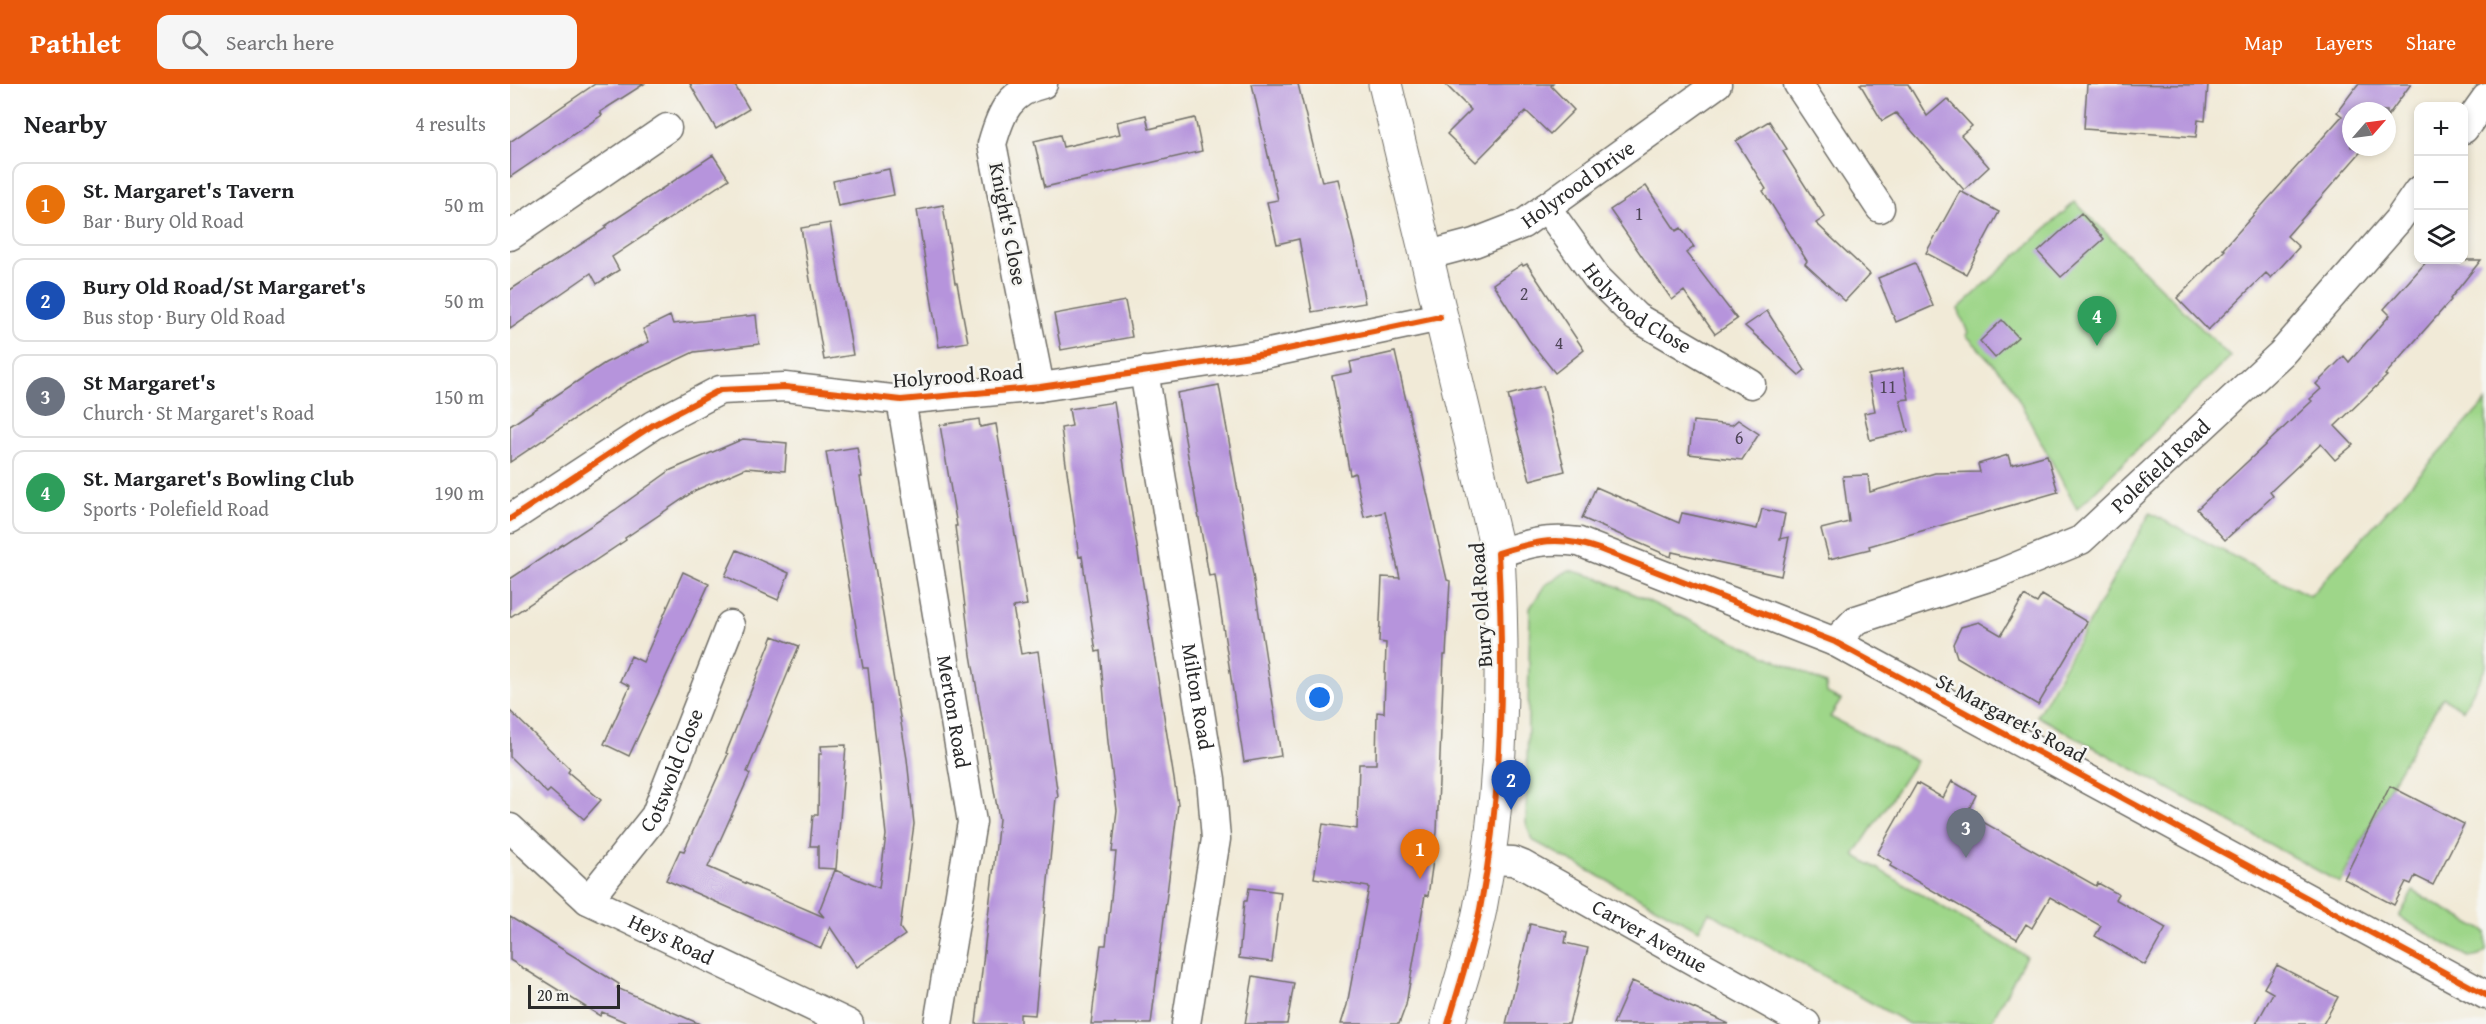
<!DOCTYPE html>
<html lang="en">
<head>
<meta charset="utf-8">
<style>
  body { margin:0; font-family:"Gentium Book Plus",serif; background:#f6f6f6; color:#202124 }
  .controls { position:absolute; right:18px; top:18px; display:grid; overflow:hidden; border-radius:12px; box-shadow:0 3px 9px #0003 }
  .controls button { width:54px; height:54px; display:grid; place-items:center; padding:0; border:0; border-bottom:2px solid #e0e0e0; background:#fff; color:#202124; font:30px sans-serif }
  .compass { position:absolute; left:1832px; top:18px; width:54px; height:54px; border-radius:50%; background:#fff; box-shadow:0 3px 9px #0003; rotate:62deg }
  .scale { position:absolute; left:18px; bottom:15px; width:92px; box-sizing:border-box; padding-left:6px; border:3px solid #2b2b2b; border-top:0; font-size:16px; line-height:21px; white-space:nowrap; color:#2b2b2b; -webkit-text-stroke:4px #f6f6f2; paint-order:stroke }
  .you { position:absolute; left:810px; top:614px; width:21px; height:21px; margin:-15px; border:4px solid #fff; border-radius:50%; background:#1a73e8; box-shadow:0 0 0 9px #1a73e833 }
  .badge { display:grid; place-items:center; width:39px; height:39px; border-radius:50%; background:#ea580c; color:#fff; font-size:20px; font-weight:700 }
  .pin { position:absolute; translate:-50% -50px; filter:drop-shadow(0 2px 3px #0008) }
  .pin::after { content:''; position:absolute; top:32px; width:21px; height:18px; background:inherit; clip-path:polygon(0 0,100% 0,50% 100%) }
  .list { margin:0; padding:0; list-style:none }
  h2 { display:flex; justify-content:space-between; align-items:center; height:78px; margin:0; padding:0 24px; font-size:26px }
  h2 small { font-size:20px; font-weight:400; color:#757577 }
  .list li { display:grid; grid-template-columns:39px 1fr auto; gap:18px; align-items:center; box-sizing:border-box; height:84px; margin:0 12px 12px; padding:0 12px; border:2px solid #e0e0e0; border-radius:12px }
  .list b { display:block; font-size:22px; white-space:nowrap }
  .list p { margin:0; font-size:20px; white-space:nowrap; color:#757577 }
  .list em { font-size:20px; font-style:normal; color:#757577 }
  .icon { flex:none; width:33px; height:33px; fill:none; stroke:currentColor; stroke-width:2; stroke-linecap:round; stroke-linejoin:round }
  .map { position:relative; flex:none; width:1976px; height:940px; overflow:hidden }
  header { display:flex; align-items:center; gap:36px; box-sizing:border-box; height:84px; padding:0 30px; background:#ea580c; color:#fff }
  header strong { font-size:28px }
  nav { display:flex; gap:33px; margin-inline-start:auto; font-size:21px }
  .search { width:420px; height:54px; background:#f6f6f6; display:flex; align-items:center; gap:15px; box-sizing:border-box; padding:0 21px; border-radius:12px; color:#757577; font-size:22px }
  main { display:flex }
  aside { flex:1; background:#fff }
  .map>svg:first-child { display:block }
  .green { fill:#9ed689; stroke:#64805a; stroke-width:1.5 }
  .building { fill:#b694dc }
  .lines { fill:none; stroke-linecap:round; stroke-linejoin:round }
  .street-casing { stroke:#706e67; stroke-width:31 }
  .primary-casing { stroke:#706e67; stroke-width:35 }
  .street { stroke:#fff; stroke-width:28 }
  .primary { stroke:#fff; stroke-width:33 }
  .cycleway-casing { stroke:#f6f6f2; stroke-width:10 }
  .cycleway { stroke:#e8590c; stroke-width:6 }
  .labels { text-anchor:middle; stroke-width:5; stroke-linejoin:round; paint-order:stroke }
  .number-label { font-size:18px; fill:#4e4557 }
  .street-label { font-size:21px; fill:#2b2b2b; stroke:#f6f6f2 }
</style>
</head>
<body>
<header>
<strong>Pathlet</strong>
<div class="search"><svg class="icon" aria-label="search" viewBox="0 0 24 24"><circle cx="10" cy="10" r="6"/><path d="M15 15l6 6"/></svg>Search here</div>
<nav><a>Map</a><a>Layers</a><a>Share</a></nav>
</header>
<main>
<aside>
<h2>Nearby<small>4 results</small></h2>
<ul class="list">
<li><span class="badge" style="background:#e8710a">1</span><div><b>St. Margaret's Tavern</b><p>Bar · Bury Old Road</p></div><em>50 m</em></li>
<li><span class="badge" style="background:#1a4fb4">2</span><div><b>Bury Old Road/St Margaret's</b><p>Bus stop · Bury Old Road</p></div><em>50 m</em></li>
<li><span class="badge" style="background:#6b7280">3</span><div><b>St Margaret's</b><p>Church · St Margaret's Road</p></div><em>150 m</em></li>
<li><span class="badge" style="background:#2e9e5b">4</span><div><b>St. Margaret's Bowling Club</b><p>Sports · Polefield Road</p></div><em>190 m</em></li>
</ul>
</aside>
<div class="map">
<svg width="1976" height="940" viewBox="0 0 1976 940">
  <rect width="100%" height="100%" fill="#f6f6f2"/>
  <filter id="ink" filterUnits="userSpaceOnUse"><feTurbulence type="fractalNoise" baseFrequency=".0167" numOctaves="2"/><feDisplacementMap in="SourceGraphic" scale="12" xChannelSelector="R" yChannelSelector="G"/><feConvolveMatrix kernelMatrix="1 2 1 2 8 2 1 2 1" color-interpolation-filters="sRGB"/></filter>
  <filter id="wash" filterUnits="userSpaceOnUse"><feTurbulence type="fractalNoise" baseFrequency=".008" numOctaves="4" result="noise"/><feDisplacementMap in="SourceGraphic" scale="24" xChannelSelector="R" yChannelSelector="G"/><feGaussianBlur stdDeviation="1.35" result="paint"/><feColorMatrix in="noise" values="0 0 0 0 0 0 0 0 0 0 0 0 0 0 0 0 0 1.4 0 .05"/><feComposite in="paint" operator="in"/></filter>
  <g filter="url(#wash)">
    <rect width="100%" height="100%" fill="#f1ead7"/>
    <!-- green -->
    <path class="green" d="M1565,118L1720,273L1567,425L1498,296L1456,251L1458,249L1448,225Z
      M1976,317V583L1953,626L1933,613L1880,702L1830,799L1527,632L1640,429L1800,512Z
      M1059,486L1089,494L1316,600L1317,609L1331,616L1320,633L1406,677L1344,771L1516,872L1480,940H1399L1199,828L1189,846L1022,756L1016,739L1020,524L1035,501Z
      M1903,807L1976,848V867L1969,872L1960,874L1889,833Z"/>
    <g id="blocks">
      <!-- building -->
      <path class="building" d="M85,0H134L90,28L92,31L0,93V58Z
        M180,0H224L239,25L206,45Z
        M742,0H788L812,98L828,95L844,160L855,219L802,228L789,155L767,160L757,118L768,116Z
        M935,0H1043L1041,2L1064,26L1040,50L1016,27L966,78L937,50L961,26Z
        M1350,0H1398L1417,32L1437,15L1462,42L1451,51L1479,83L1454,106L1386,29L1372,37Z
        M1577,0L1698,1L1695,37L1688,36L1686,53L1574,45Z
        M1848,0H1901L1877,33V27H1841V63H1855L1777,152L1789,163L1761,194L1756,189L1698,246L1667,214L1715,166L1713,165L1832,32L1827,28Z
        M636,31L639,45L685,34L692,67L535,103L524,57L550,51L553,63L610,50L607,38Z
        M1259,37L1277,65L1273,67L1315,133L1306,139L1360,190L1335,217L1295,180L1297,177L1253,107L1256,105L1226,57Z
        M203,71L219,95L102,173L109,186L87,200L81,189L0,245V206L96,144L95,142Z
        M379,85L384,111L328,122L323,97Z
        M1136,102L1166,147L1171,144L1184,163L1176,169L1227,235L1205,250L1174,207L1162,216L1100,126Z
        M1450,107L1489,128L1456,190L1416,169Z
        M433,121L445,199H447L458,258L429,263L407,126Z
        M1571,129L1594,155L1551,193L1528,168Z
        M320,139L343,271L314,276L291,144Z
        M1918,176H1971L1940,215L1941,216L1875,291L1877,292L1825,342L1843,361L1825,376L1811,360L1760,408L1763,412L1715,456L1687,425L1802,317L1800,315L1811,305L1806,300L1834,272L1839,278L1880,231L1874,225Z
        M1405,179L1423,222L1386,238L1368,194Z
        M1012,180L1013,182L1017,180L1074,266L1045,289L1019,256L983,200Z
        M615,217L622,253L551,266L544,230Z
        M1257,227L1295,286L1289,291L1235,242Z
        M246,231L249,260L184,268L118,299L0,378V342L95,279L139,258L133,245L160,232L163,240Z
        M1492,236L1508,253L1485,274L1470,257Z
        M885,268L937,496L940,497L936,571H934L927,748L918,812L915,811L896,921L889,940H831L837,921L859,803L804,794L813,740L847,745L849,680H866L867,628L874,629L876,559L869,558L872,493L890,494L875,428L854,433L845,389L840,391L822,292L842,288L840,278Z
        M1393,284L1399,315L1390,316L1398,347L1360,356L1354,329L1365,327L1358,291Z
        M709,301L743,491L771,672L734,678L705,491L699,492L667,309Z
        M1033,302L1055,387L1020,396L998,311Z
        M604,318L668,720L641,940H581L591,861H596L606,768H602L607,726L598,658L590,567L586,568L572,472L569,473L551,344L562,342L559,325Z
        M469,335L470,343L486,340L517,521L503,523L511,570L528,567L548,713L546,714L525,931L510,930V940H466L489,735L461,571L445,442H447L430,341Z
        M1228,336L1249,350L1232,376L1179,370L1183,337L1222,341Z
        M233,355L277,359L275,387L236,384L186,406L115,454L116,456L0,533V495L105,426L161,386Z
        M347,363L352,393H350L397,675L404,740L390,844L395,851L347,883L320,843L311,864L156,796L170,766L174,767L218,670L216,669L263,552L289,562L237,688L240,690L198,783L314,833L309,827L325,786L369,804L376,751L358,584H353L316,368Z
        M1498,371L1501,381L1537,371L1548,408L1359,462L1360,465L1319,475L1311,445L1339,438L1333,392L1358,391L1360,408L1425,389L1470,388L1468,380Z
        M1086,403L1169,439L1172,429L1247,445L1252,425L1275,430L1270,455L1279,453L1271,492L1162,468L1161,473L1072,434Z
        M227,466L279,489L268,516L215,492Z
        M173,488L199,500L119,672L94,660L120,602L110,597L121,572L133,578Z
        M1532,511L1577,538L1528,621L1447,573L1443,560L1451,543L1469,538L1491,551L1514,512L1527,519Z
        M0,627L60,685L58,688L91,716L74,735L40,706L37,709L0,673Z
        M336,661L326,785L308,784V762H300L303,731H308L309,670H312L311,662Z
        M1442,697L1466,711L1457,729L1586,802L1588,799L1608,810L1605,815L1656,844L1635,881L1585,852L1591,842L1540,813L1522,844L1516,840L1507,855L1380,782L1382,778L1367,770L1407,699L1433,714Z
        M1880,702L1954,740L1923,801L1905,792L1901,800L1896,798L1884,821L1834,795Z
        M739,804L771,808L762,878L729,874L734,817H737Z
        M0,833L109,900L107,904L190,940H120L92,928L90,932L0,876Z
        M1020,840L1057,848L1055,859L1078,864L1059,940H996Z
        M1767,881L1828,913L1813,940H1746L1763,909L1754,904Z
        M743,892L784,899L777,940H735Z
        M1122,897L1219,940H1103Z"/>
    </g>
  </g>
  <g filter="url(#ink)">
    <use href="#blocks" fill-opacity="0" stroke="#706e67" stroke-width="1.5"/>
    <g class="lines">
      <!-- street casing -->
      <g class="street-casing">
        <g id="street">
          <path d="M1288,0L1370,124"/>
          <path d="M1954,45L1976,14"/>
          <path id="s1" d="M1036,123L1087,194L1126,233L1241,300"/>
          <path d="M0,152L157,44"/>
          <path id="s2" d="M915,172L964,159L1013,140L1207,0"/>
          <path id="s3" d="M634,287L701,695L706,755L676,940"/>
          <path d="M530,303L482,60C491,28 499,8 533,0"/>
          <path id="s4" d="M391,316L462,738L428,940"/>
          <path d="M0,435L143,341L210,306L275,303L391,316L530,303L754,270L930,233"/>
          <path d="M988,469C1020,459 1036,454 1069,458L1325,558L1976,911"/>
          <path id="s5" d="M1325,558L1346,536L1491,489L1571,456L1772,269L1888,136L1908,107"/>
          <path id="s6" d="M0,744L78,816L339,940"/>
          <path id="s7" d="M979,776L1003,777L1013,781L1296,940"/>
          <path id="s8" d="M78,816L145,732L220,541"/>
        </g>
      </g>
      <!-- primary casing -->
      <g class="primary-casing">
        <path id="primary" d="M875,0L988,469C994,588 993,708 970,825C962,864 949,902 938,940"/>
      </g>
      <!-- street -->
      <use href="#street" class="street"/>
      <!-- primary -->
      <use href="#primary" class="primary"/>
      <!-- cycleway casing -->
      <g class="cycleway-casing">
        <path id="cycleway" d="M0,435L143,341L210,306L275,303L391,316L530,303L754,270L930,233
          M938,940C949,902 962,864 970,825C993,708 994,588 988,469C1026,457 1049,451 1089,465L1325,558L1976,911"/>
      </g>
      <!-- cycleway -->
      <use href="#cycleway" class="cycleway"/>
    </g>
  </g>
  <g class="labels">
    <!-- number labels -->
    <g class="number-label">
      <text x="1129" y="136">1</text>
      <text x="1014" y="216">2</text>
      <text x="1049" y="265">4</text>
      <text x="1378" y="309">11</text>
      <text x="1229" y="360">6</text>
    </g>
    <!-- street labels -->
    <g class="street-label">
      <text dy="7" stroke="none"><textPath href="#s2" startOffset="171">Holyrood Drive</textPath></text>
      <text transform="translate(498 140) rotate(79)" y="7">Knight's Close</text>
      <text dy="7" stroke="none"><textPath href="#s1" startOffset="138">Holyrood Close</textPath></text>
      <text transform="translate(448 292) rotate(-4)" y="7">Holyrood Road</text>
      <text dy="7" stroke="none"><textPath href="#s5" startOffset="378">Polefield Road</textPath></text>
      <text transform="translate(971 521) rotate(-94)" y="7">Bury Old Road</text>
      <text dy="7" stroke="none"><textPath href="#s3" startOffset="330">Milton Road</textPath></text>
      <text dy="7" stroke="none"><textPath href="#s4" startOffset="316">Merton Road</textPath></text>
      <text transform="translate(1501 634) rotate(28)" y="7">St Margaret's Road</text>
      <text dy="7" stroke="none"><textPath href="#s8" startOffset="156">Cotswold Close</textPath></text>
      <text dy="7" stroke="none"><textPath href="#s7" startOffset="180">Carver Avenue</textPath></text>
      <text dy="7" stroke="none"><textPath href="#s6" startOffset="198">Heys Road</textPath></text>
    </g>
  </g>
</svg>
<div class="controls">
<button>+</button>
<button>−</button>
<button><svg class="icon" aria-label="layers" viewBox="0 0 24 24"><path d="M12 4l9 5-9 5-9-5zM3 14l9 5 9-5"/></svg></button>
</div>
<svg class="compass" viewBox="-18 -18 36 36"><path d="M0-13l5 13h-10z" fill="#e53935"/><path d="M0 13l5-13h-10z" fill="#757577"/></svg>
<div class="scale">20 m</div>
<div class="you"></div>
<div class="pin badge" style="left:910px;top:795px;background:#e8710a">1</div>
<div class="pin badge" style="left:1001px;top:726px;background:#1a4fb4">2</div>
<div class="pin badge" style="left:1456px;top:774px;background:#6b7280">3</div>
<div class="pin badge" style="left:1587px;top:262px;background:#2e9e5b">4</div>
</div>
</main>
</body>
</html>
